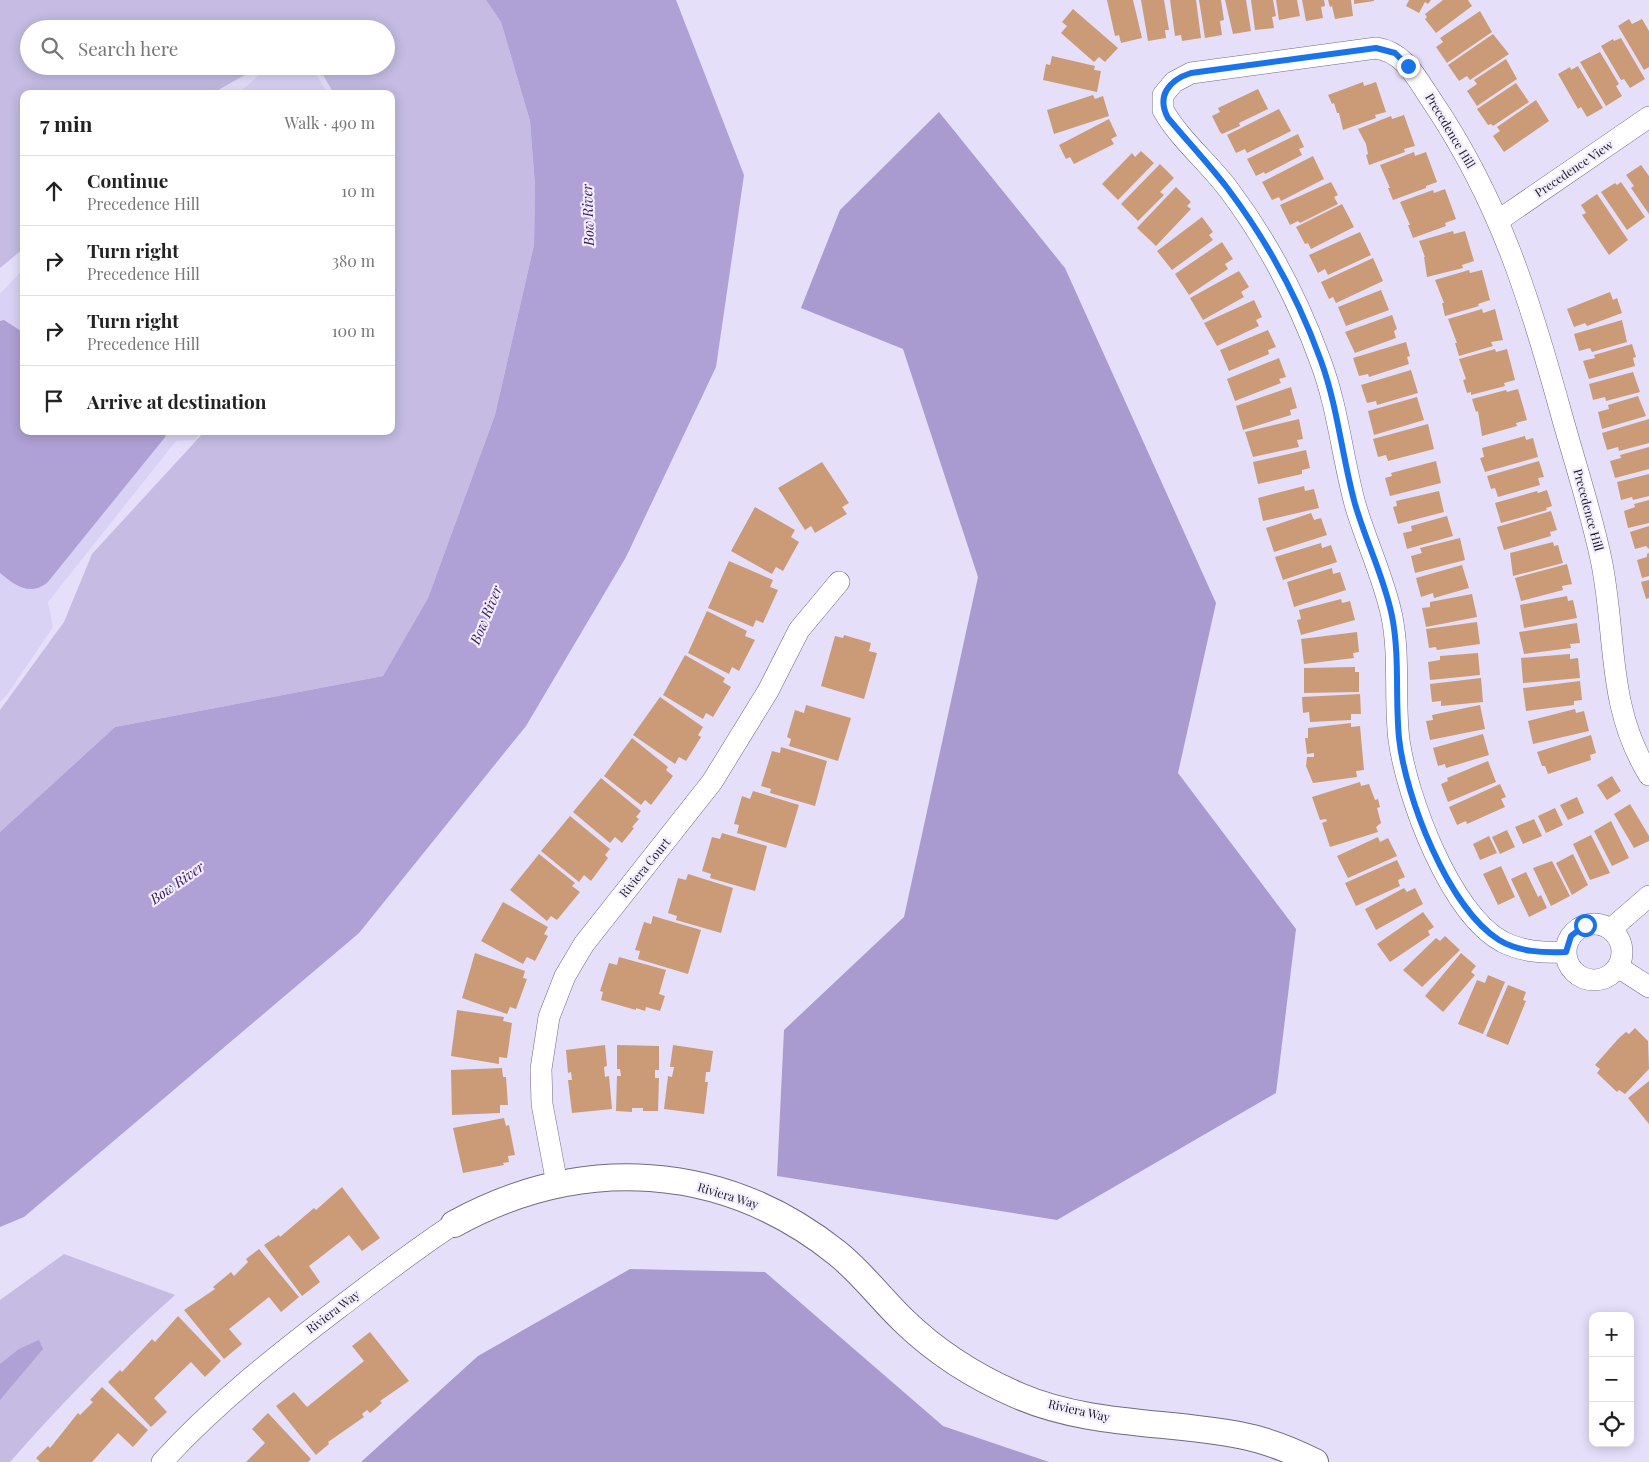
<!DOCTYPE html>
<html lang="en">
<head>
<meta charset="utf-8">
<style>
  body { margin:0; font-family:"Playfair Display",serif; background:#f6f6f6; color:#222 }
  .controls { position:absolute; right:15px; bottom:15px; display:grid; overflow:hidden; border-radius:10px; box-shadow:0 2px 12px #0003 }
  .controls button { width:45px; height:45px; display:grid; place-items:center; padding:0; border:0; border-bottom:1px solid #e0e0e0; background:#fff; color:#222; font:25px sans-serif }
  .stop { position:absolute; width:15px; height:15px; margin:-11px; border:4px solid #1a73e8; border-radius:50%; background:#fff }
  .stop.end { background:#1a73e8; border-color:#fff; box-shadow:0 1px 5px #0008 }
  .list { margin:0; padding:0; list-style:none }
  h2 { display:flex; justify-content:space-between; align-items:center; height:65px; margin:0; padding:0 20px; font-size:21px }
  h2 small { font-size:16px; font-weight:400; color:#767676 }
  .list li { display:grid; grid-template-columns:32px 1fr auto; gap:15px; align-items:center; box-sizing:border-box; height:70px; padding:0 20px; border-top:1px solid #e0e0e0 }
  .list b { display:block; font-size:19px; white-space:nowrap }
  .list p { margin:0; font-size:16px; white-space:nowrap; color:#767676 }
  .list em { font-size:16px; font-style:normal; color:#767676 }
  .icon { flex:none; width:28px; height:28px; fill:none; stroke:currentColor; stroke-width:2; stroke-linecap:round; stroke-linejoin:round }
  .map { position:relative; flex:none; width:1649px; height:1462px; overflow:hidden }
  .search { position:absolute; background:#fff; box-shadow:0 2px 12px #0003; left:20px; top:20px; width:375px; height:55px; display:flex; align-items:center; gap:12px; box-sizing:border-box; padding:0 18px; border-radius:28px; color:#767676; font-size:19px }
  .panel { position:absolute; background:#fff; box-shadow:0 2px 12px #0003; left:20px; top:90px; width:375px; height:345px; border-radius:10px }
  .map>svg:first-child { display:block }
  .built { fill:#dad2f4 }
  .green { fill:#c5bbe3 }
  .forest { fill:#a99bcf }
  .water { fill:#afa0d5 }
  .building { fill:#cb9b77 }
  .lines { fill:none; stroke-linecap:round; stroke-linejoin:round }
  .minor-casing { stroke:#706a81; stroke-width:22 }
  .tertiary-casing { stroke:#706a81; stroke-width:28 }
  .minor { stroke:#fff; stroke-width:21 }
  .tertiary { stroke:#fff; stroke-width:26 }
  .route { stroke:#1a73e8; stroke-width:6 }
  .labels { text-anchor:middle; stroke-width:4.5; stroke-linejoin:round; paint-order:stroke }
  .street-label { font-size:12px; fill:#1c1923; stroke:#f2eefe }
  .water-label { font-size:14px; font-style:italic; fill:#301856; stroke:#f2eefe }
</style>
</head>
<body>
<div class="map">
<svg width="1649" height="1462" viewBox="0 0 1649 1462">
  <rect width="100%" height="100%" fill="#e5dffa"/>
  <!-- built -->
  <path class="built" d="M270,66H308L316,74L328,94H237Z
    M24,268V431H201L195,440L176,441L48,602L53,627L7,695L0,702V294Z"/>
  <!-- green -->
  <path class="green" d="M0,0H486L501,22L530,121L535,186L534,245L495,415L428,598L383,676L115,727L0,832V710L64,622L92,554L205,431H391V94H334L318,66H386V29H29V66H261L211,94H24V248L0,268Z
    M64,1254L175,1295C116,1347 62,1403 10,1462H0V1300Z"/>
  <!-- forest -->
  <path class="forest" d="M939,112L1065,268L1216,603L1178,773L1296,929L1276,1093L1057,1220L777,1176L784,1030L904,917L978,577L903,349L801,308L840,210Z
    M630,1269L765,1272L943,1426L1049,1462H361L478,1356Z"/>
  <!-- water -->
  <path class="water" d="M486,0H676L744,175L716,367L626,557L526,726L359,933L24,1217L0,1227V832L115,727L383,676L428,598L495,415L534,245L535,186L530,121L501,22Z
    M4,320L24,333V431H160L166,436L47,583C29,596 16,586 0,573V321Z
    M39,1340L43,1349L0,1400V1364L19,1349Z"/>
  <!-- building -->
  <path class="building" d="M1107,0H1133L1142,38L1121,43L1119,35L1115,36Z
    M1141,0H1164L1169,30H1165L1166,38L1148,41Z
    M1170,0H1196L1201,38L1182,41L1181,35L1175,36Z
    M1199,0H1221L1224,20L1220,21L1222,35L1205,38Z
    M1225,0H1246L1251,31L1233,34Z
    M1251,0H1273L1276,16L1272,17L1274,28L1255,30Z
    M1276,0H1297L1300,16L1279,20Z
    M1302,0H1324L1325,6L1321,7L1323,18L1306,21Z
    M1328,0H1351L1353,16L1335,19L1332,6L1330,7Z
    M1354,0H1374V1L1354,4Z
    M1409,0H1431L1428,4L1425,2L1419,13L1406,6Z
    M1443,0H1468L1472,6L1436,33L1425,19L1427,17L1425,14Z
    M1073,9L1118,48L1105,62L1099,57L1094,62L1061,33L1067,26L1062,22Z
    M1480,11L1492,32L1447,63L1436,47L1443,42L1440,38Z
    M1629,19L1632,24L1642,19L1649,31V67L1644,70L1618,26Z
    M1493,34L1509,54L1470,80L1467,76L1459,81L1448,65Z
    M1621,38L1645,79L1630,88L1624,79L1621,80L1601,46L1613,39L1614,41Z
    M1600,52L1619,84L1616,86L1622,96L1606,106L1580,62Z
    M1052,56L1095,66L1094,70L1101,71L1097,92L1043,80L1046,64L1050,65Z
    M1506,59L1517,79L1477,106L1467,91L1477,84L1474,80Z
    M1578,66L1603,108L1587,117L1581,107L1578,109L1558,74L1570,67L1571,70Z
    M1363,82L1364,86L1376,82L1386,112L1375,115L1376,118L1343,130L1339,113H1337L1334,103L1332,104L1328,95Z
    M1516,83L1529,102L1493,126L1491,124L1488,125L1477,109Z
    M1258,89L1268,109L1239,123L1240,126L1222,134L1220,132L1212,116L1220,112L1218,108Z
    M1093,95L1095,99L1103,96L1109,116L1054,134L1047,110Z
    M1536,100L1549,121L1504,152L1493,136L1500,131L1497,127Z
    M1279,109L1291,131L1247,153L1245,149L1236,153L1227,135Z
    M1404,115L1415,146L1404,149L1405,152L1369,165L1366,155L1368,154L1366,144L1358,129L1391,116L1392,119Z
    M1109,119L1117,136L1111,139L1114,144L1074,164L1070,157L1066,159L1059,145Z
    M1298,134L1304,147L1299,149L1302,155L1265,174L1264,172L1256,176L1247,159Z
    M1141,151L1154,163L1118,200L1102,184L1132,153L1135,157Z
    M1414,152L1415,156L1426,152L1437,182L1426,186V188L1393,200L1388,188H1390L1380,165Z
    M1313,156L1324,179L1281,201L1279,197L1272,200L1262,182Z
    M1160,164L1174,178L1160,192L1164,195L1138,221L1121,204Z
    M1641,165L1649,176V214L1631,188L1634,186L1626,175Z
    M1331,182L1338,195L1334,197L1338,204L1300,223L1298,221L1290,225L1280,205Z
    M1621,182L1645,217L1627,230L1601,192L1615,183L1617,185Z
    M1176,187L1191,202L1187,206L1191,209L1156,246L1137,228Z
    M1445,189L1456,219L1445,223L1446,226L1413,238L1408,225H1410L1400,202L1433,190L1434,193Z
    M1597,194L1628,240L1609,255L1582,215L1586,213L1581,205Z
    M1342,204L1354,227L1311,249L1308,243L1305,244L1296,227Z
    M1202,217L1213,232L1209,235L1213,240L1172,270L1157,251Z
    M1453,231L1454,234L1465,231L1474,261L1462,265L1463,268L1427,277L1424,257H1425L1419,241Z
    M1360,232L1371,255L1328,275L1325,269L1318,273L1309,255Z
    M1222,242L1233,259L1225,264L1228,269L1189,295L1175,274Z
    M1373,258L1383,281L1336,303L1333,297L1329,299L1321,282Z
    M1469,270L1470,273L1482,270L1490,300L1478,304L1479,306L1445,316L1442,303H1444L1435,280Z
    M1239,271L1249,287L1241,292L1244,297L1203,320L1190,298Z
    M1381,290L1389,310L1346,326L1338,307Z
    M1610,292L1613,300L1617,298L1622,313L1587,326L1585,323L1574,327L1567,309Z
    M1254,300L1262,317L1256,320L1259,326L1217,346L1204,323Z
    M1482,309L1483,313L1495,309L1503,340L1491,342L1493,346L1459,356L1455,343H1457L1448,319Z
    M1392,315L1397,329L1394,331L1396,338L1355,353L1345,332Z
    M1622,320L1627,342L1592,352L1590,348L1579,351L1574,334Z
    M1268,330L1276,347L1268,350L1269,354L1229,371L1220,350Z
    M1406,342L1410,356L1407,357L1409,364L1369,377L1368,374L1359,376L1353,358Z
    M1632,344L1636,357L1633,358L1635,366L1589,379L1583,361L1595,358L1594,355Z
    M1495,349L1496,352L1507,349L1515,380L1504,383L1505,386L1471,395V392L1467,393L1463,380L1466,379L1459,359Z
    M1279,358L1286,377L1279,379L1281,383L1235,401L1227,379Z
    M1411,370L1418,393L1377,405L1376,401L1367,403L1361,385Z
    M1633,372L1640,392L1606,401L1605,397L1593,400L1589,384Z
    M1291,387L1297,408L1290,410L1291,415L1243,430L1236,406Z
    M1518,389L1527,420L1516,423L1517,426L1482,436L1478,411L1476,412L1472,399L1506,390L1507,392Z
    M1638,396L1646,416L1602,429L1598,412L1609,409L1608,405Z
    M1417,397L1424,420L1374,435L1368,411Z
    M1299,419L1303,439L1297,440L1299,447L1253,457L1245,432Z
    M1649,419V443L1619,451L1618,447L1607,450L1602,433Z
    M1428,424L1434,449L1388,461L1386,455L1378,457L1373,439Z
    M1525,436L1526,440L1533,438L1538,457L1485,472L1480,458L1484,457L1482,448Z
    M1649,447V469L1615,478L1610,461L1621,458L1620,455Z
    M1306,450L1310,468L1302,470V474L1258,484L1253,462Z
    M1436,461L1441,483L1390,496L1385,478L1392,476L1391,473Z
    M1539,461L1544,477L1538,478L1540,485L1498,497L1495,488L1491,489L1487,476Z
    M822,462L849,503L842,507L847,514L815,533L811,526L805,530L778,488Z
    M1649,474V496L1633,500L1632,497L1621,500L1617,482Z
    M1304,486L1305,491L1314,489L1319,508L1263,521L1258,498Z
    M1547,490L1552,506L1546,508L1547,510L1501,523L1495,503L1537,491L1538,493Z
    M1439,491L1444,512L1398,524L1393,507L1397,506L1396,501Z
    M1649,500V523L1628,528L1624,511L1635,507L1634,504Z
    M755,507L795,530L791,537L799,542L783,571L776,567L772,574L731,551Z
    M1551,511L1557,530L1550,532L1551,536L1504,550L1497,527Z
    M1311,513L1314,520L1321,518L1327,535L1274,552L1266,528Z
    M1447,516L1453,536L1407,549L1403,533L1412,531L1411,526Z
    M1649,526V549L1646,546L1635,549L1630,532Z
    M1460,538L1465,560L1415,573L1411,556L1422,553L1420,548Z
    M1553,542L1554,546L1558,545L1563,563L1513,576L1510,553Z
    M1321,543L1322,548L1331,545L1337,562L1283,580L1275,557Z
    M1649,553V576L1642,578L1637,560L1647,557V554Z
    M729,561L773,580L770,587L778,590L763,623L756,620L753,627L708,608Z
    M1567,564L1572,584L1562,586L1563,590L1521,601L1515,578Z
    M1462,565L1469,588L1434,598L1433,593L1421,597L1416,578Z
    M1332,568L1333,574L1340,572L1346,590L1294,607L1287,582Z
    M1649,580V598L1646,599L1641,582Z
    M1472,594L1477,617L1426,627L1422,608L1430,607V602Z
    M1567,596L1568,601L1573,600L1577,618L1524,628L1520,605Z
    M1341,599L1342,603L1350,601L1355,620L1301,635L1297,620L1301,619L1299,610Z
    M707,611L747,631L745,636L755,640L739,671L732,667L729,674L688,653Z
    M1477,622L1480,644L1437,650L1436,647L1429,648L1426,629Z
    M1577,623L1580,643L1570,644L1571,648L1524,654L1519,632Z
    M1357,632L1359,652L1353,653L1354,658L1304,664L1301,639Z
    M844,635L871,643L869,651L877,653L864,699L821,686L835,636L843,638Z
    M1478,653L1480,675L1430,680L1428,662L1440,660V656Z
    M1570,654V659L1578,658L1580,678L1523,683L1521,658Z
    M685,655L725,678L723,682L731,687L713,717L706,713L703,719L663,695Z
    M1355,667V672H1359V692L1304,693V668Z
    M1481,678L1483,702L1441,706V701L1432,702L1430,684Z
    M1580,681L1582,700L1574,701V705L1526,711L1523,688Z
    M1360,694L1361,714H1351V720L1310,722L1309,712L1303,713L1302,697Z
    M660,697L703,727L698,735L701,737L686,761L679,757L675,764L633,735Z
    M806,705L851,718L838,761L789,746L791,739L787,737L795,710L804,713Z
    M1480,705L1485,729L1430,740L1426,721L1433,720L1432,715Z
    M1575,709L1576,713L1584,711L1589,731L1533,744L1528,721Z
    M1351,723V727L1360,726L1364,770L1356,771L1357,777L1313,783L1306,766L1307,757H1314V753L1307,754L1305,738H1308V728Z
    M1483,734L1489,755L1446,768L1445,764L1438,766L1433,748Z
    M1591,735L1596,753L1590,755L1591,760L1548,774L1545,766H1542L1537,752Z
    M632,738L668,767L666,770L673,776L651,805L645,800L641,805L604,776Z
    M781,747L827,761L815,806L770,793L771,789L761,786L772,751L780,753Z
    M1488,761L1496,782L1448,802L1441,784L1448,781L1447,778Z
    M1612,776L1621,791L1607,800L1597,785Z
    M601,778L641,811L636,817L639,819L632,827L634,828L622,843L615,837L610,843L573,812Z
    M1360,782L1361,786L1369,784L1375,800L1378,799L1380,807L1377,808L1381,823L1376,827L1378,832L1330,847L1322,823L1327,821L1326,819L1320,820L1312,797Z
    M1500,784L1506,797L1501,799L1505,807L1467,824L1466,821L1457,825L1449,807Z
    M753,791L799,805L786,848L737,833L739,825L734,824L742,796L750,799Z
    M1577,797L1584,813L1568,820L1560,805Z
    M1630,804L1649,836V841L1634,848L1614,814Z
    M1555,808L1563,825L1546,833L1538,816Z
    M570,816L610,849L605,855L608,858L591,881L584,875L579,882L541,851Z
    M1534,819L1542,836L1523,844L1515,827Z
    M1611,821L1629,858L1612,866L1594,831Z
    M1507,830L1515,847L1500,854L1492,837Z
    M722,833L767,846L755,891L710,878L711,874L702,871L712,837L720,839Z
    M1591,835L1610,873L1590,880L1573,844Z
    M1489,836L1497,853L1480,860L1473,844Z
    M1378,837L1380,842L1388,838L1397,856L1348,878L1337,856Z
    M539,854L575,883L572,886L580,892L557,920L551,916L547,921L510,890Z
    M1573,854L1588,885L1572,895L1556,863Z
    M1397,860L1405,877L1398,880L1400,886L1356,906L1345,883Z
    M1552,861L1570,896L1551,906L1533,868Z
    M1501,866L1515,897L1498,905L1483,874Z
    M1526,872L1538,897L1541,895L1547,908L1529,917L1511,879Z
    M688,874L733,888L721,933L676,920L677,916L668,913L678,878L686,880Z
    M1404,888L1407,892L1415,888L1423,904L1376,930L1365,909Z
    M503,902L548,927L544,934L548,936L535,961L527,957L523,964L481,941Z
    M1423,912L1434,927L1428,931L1430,935L1390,962L1377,944Z
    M653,916L701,930L688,974L638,959L640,951L635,950L644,922L651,924Z
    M1445,936L1460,950L1422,987L1403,970L1436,938L1440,941Z
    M475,953L525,971L523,978L527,979L516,1009L510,1007L507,1014L462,998Z
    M1461,953L1476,966L1471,972L1475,975L1443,1012L1425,996Z
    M619,957L666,970L659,994L665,996L660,1011L646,1007L645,1011L636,1008V1010L601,1000L603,992L600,991L609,963L617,965Z
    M1488,975L1505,982L1483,1034L1458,1024L1477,980L1485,983Z
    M1508,985L1526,992L1523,1000L1526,1001L1508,1045L1486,1036Z
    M457,1010L504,1017L503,1021L512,1023L507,1058L499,1057V1064L451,1056Z
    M1635,1028L1648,1041L1649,1069L1625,1094L1619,1090L1617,1092L1597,1073L1600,1069L1595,1065L1619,1038L1626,1032L1629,1034Z
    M605,1045L607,1066L604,1067L605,1077L609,1076L612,1109L572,1113L568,1080H572L571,1072L568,1073L566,1050Z
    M617,1045L659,1046V1070H655V1078H659L658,1111H643V1108H632V1112L616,1111L617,1076H621L620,1069H617Z
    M673,1045L713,1051L710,1072H706L705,1082H708L704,1114L664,1109L668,1076L672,1077L674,1067H670Z
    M502,1068L503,1077H506L508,1105H500V1113L452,1115L451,1070Z
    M1649,1081V1124L1628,1098Z
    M504,1118L506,1126L509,1125L515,1155L508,1156L509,1162L503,1163L504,1165L463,1173L453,1128Z
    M342,1187L380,1238L362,1251L349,1235L309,1266L320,1282L302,1296L264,1245L279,1235L280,1237L314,1208L316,1210Z
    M259,1249L299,1297L281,1312L269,1297L229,1329L242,1344L224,1359L184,1310L215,1289L213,1287L231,1272L234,1276L248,1262L246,1259Z
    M178,1316L221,1361L205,1377L191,1362L154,1398L167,1412L151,1427L108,1382L120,1370L122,1372L152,1339L155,1342Z
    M370,1332L409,1381L380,1401L382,1403L370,1413L367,1410L362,1414L364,1417L328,1442L329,1444L316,1455L276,1406L294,1392L307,1407L364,1361L352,1346Z
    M102,1387L148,1430L133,1447L118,1433L92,1462H40L36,1458L48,1446L50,1448L78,1413L80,1415L93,1402L90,1400Z
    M268,1413L311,1459L308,1462H246L265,1443L252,1429Z"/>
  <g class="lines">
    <!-- minor casing -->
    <g class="minor-casing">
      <path id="minor" d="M1499,220L1649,117
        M1566 952a28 28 0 1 1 56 0a28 28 0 1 1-56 0Z
        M1611,929L1649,896
        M1566,952C1544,953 1523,952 1503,942C1450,914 1407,797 1399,740C1394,699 1400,658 1392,617C1384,578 1366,542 1355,504C1342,456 1338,407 1320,360C1298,300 1268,242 1229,190C1209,163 1180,140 1163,110V95L1174,82L1191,73L1376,48C1405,52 1417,79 1432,101C1501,203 1531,303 1563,420C1576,466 1591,512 1601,559C1617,636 1606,705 1649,775
        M1618,967L1649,987
        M557,1184L542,1104L541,1069L549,1017L565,976L584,944L712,782L768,691L799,630L839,582
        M162,1462C215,1404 277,1355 340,1307C377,1279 414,1250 454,1224"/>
    </g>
    <!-- tertiary casing -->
    <g class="tertiary-casing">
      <path id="tertiary" d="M454,1224C581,1154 723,1162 837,1253C862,1273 881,1299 904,1321C937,1353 977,1378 1019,1396C1089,1426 1167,1421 1239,1435C1266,1440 1291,1450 1315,1462"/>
    </g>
    <!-- minor -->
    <use href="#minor" class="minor"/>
    <!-- tertiary -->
    <use href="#tertiary" class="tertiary"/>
  </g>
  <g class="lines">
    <!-- route -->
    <path class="route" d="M1408,66L1395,53L1376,48L1191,73C1169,80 1156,96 1168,118C1188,142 1209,164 1228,189C1267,241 1299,300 1321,361C1338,408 1342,457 1355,504C1366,542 1384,577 1392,616C1400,657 1395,697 1399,738C1405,796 1448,908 1499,940C1519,952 1543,953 1566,952L1571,936L1585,925"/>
  </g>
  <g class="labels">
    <!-- street labels -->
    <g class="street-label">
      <text transform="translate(1450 131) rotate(59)" y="4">Precedence Hill</text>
      <text transform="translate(1574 169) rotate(-34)" y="4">Precedence View</text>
      <text transform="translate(1588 510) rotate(75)" y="4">Precedence Hill</text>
      <text transform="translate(645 868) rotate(-51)" y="4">Riviera Court</text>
      <text transform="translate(728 1196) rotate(17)" y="4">Riviera Way</text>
      <text transform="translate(333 1312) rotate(-37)" y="4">Riviera Way</text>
      <text transform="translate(1079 1411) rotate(13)" y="4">Riviera Way</text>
    </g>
    <!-- water labels -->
    <g class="water-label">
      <text transform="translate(588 215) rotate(-92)" y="5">Bow River</text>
      <text transform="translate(486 615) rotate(-68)" y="5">Bow River</text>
      <text transform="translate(177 883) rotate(-35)" y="5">Bow River</text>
    </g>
  </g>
</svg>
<div class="controls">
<button>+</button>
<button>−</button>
<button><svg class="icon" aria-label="locate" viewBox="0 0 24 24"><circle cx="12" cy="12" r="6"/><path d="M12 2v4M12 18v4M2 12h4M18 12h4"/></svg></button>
</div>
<div class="stop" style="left:1585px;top:925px"></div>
<div class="stop end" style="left:1408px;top:66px"></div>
<div class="search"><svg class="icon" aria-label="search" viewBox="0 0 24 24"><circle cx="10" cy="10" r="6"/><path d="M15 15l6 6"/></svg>Search here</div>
<section class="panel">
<h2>7 min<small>Walk · 490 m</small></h2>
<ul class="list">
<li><svg class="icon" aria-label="ahead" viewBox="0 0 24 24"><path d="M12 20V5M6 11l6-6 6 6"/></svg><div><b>Continue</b><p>Precedence Hill</p></div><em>10 m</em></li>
<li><svg class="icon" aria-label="right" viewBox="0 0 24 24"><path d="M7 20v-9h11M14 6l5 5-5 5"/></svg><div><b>Turn right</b><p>Precedence Hill</p></div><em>380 m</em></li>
<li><svg class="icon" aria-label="right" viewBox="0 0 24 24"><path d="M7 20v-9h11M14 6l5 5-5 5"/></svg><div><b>Turn right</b><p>Precedence Hill</p></div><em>100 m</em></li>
<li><svg class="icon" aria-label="arrive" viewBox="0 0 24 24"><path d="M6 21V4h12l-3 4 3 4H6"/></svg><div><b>Arrive at destination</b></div></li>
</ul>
</section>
</div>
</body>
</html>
